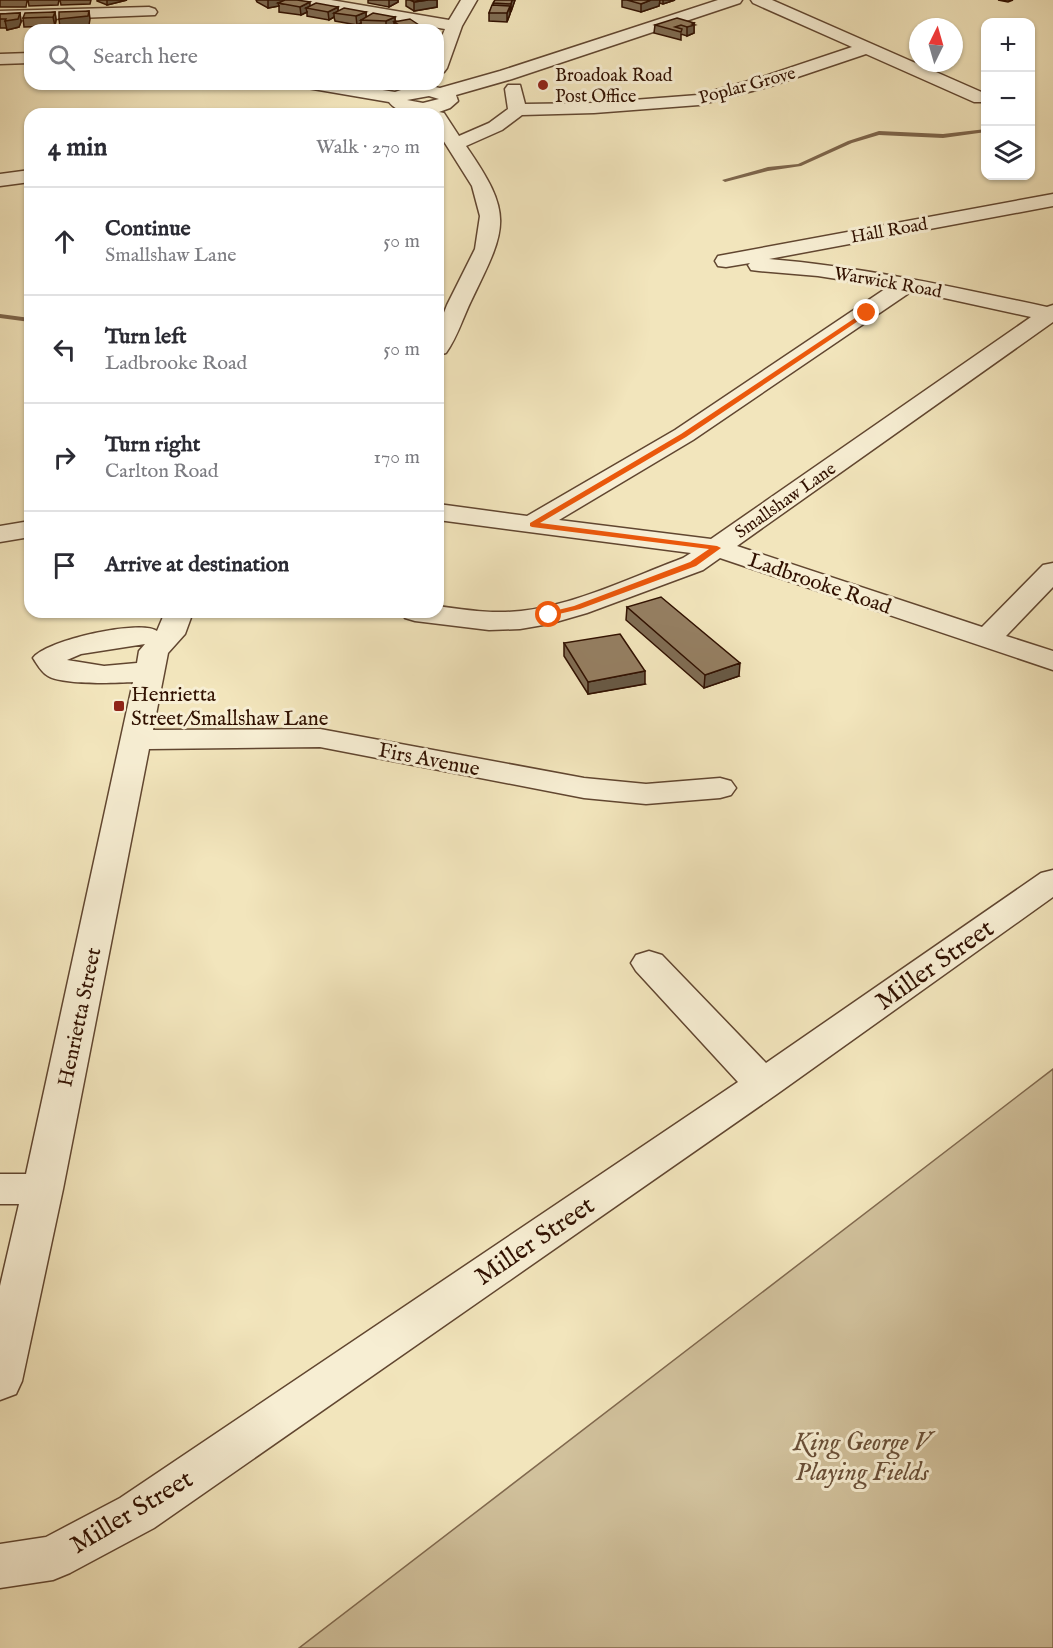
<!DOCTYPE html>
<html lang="en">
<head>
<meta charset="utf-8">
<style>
  body { margin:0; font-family:"IM FELL English",serif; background:#f2f2f3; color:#2b2b33 }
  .controls { position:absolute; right:18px; top:18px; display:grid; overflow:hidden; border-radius:12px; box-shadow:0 2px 4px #0004 }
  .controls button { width:54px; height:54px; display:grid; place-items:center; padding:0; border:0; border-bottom:2px solid #e1e1e2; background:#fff; color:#2b2b33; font:30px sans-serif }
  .compass { position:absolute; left:909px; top:18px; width:54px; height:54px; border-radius:50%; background:#fff; box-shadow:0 2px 4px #0004; rotate:5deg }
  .stop { position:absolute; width:18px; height:18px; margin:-14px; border:4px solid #ea580c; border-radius:50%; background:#fff }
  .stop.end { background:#ea580c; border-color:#fff; box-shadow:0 2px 6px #0008 }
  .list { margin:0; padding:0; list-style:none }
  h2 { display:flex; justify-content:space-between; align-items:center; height:78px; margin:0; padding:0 24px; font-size:26px }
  h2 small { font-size:20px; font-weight:400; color:#7c7c81 }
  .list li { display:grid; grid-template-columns:39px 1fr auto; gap:18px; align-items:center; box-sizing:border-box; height:108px; padding:0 24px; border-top:2px solid #e1e1e2 }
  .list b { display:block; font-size:22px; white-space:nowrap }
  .list p { margin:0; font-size:20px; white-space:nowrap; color:#7c7c81 }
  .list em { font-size:20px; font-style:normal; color:#7c7c81 }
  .icon { flex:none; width:33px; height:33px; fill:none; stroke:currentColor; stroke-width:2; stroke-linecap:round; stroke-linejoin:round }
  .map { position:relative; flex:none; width:1053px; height:1648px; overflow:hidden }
  .search { position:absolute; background:#fff; box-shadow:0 2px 4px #0004; left:24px; top:24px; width:420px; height:66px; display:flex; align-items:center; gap:15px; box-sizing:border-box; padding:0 21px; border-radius:18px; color:#7c7c81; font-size:22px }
  .panel { position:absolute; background:#fff; box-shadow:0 2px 4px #0004; left:24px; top:108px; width:420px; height:510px; border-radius:18px }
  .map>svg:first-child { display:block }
  .green { fill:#d1c19c; stroke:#81694e; stroke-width:1.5 }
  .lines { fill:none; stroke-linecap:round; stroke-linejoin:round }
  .stream { fill:#7d654b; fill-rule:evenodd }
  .minor-casing { stroke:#614630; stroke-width:3 }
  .minor { fill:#f7eed3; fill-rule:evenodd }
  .wall { fill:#806d54; stroke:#311101; stroke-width:1.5 }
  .shaded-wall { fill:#685945; stroke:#311101; stroke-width:1.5 }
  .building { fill:#957f62; stroke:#311101; stroke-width:1.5 }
  .route { fill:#ea580c }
  .poi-dot { fill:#8f2418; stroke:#f7eed3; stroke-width:2 }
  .labels { text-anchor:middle; stroke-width:6; stroke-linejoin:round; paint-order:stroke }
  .far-poi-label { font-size:18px; fill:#311101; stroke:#f7eed3; text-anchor:start }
  .far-street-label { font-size:18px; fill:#311101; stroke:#f7eed3 }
  .street-label { font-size:21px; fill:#311101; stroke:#f7eed3 }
  .poi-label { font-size:21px; fill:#311101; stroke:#f7eed3; text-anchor:start }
  .near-street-label { font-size:26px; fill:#311101; stroke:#f7eed3 }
  .near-park-label { font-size:26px; font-style:italic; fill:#694f37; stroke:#f7eed3 }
</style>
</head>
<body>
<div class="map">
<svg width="1053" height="1648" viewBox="0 0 1053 1648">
  <rect width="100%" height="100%" fill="#f2e5bc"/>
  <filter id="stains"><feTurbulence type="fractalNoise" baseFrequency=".00333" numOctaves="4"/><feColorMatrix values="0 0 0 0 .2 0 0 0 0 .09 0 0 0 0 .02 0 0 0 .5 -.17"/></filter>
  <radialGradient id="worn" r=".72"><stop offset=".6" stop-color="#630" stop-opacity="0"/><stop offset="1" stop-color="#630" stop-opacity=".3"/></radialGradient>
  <!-- green -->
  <path class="green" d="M1053,1069V1648H299Z"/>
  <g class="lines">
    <!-- stream -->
    <path class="stream" d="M986,129V132L943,138L879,135L852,143L801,166L768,171L725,182L722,180L768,167L798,164L848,141L879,131L943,134Z
      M0,314L30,318V322L0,318Z"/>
    <!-- minor casing -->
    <g class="minor-casing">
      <path id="minor" d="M295,0H331L449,20L461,0H477L462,26L447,68L444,72L438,73V46L445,29L303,5Z
        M718,0H742L740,3L512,79L456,95L458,101L450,108L439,112L444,113L459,136L489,123L508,109L505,89L508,85H520L525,104L594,103L698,95L759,78L852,47L753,3L751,0H772L986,94V102H974L866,54L771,86L699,105L594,113L522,115L502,130L466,146C514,215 507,227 472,299C463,317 458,336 446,353L438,355V328L447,305L475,249L480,216L472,186L438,132V114C423,114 400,116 389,102L313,89L307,88L304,84H345L395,92L407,88L429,86L440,88L500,71ZM429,96L439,99L423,103L407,100Z
        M149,7L155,9L157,12L155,15L0,21V11Z
        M30,53V63L0,64V54Z
        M30,170V182L0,186V174Z
        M1053,194V206L769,259C863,267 954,287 1047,307L1053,305V322L737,546L982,627L1043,565L1053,563V587L1006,636L1053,651V670L720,558L703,570L587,613L549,624L520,629L489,630L415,621L405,618L401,612H438V606C465,610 493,614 521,611C575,605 632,577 683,558L691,553L438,520V504L527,516L675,430L888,287L818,276L759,271L751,270L748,265L750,263L726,267L718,266L715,261L718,256ZM912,291L1031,317L711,539L559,520L693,440Z
        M30,521V537L0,542V526Z
        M165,612H193L185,634L168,653L153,730L320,729L584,778L646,784L720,778L731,781L736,788L731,795L720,798L646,804L584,798L320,747L149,749L63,1189L22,1381L16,1394L0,1400V1286L19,1204H0V1174H26L133,682C115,683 63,685 48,676C42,673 37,664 33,658C46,640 141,619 157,631ZM145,644L139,651L137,663L104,666L67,660L81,654Z
        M1053,870V897L777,1094L154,1528L70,1573L53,1580L0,1588V1544L46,1537L120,1498L738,1082L636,971L631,963L636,955L649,951L662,955L766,1063L1041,873Z"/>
    </g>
    <!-- minor -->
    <use href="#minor" class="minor"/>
  </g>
  <!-- wall -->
  <path class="wall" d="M0,0H27V1L26,7H0Z
    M28,0H59L58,5L29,6Z
    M60,0H91L90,4L61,5Z
    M97,0H127L107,5L97,1Z
    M256,0H284L310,6L338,7V11L366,12V17H395V21L422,27V30H394V26L386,30L361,29V23L357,25L335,21L334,17L329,20L307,16V12L301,15L279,12V6L268,8L257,2Z
    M368,0H398V2L389,7L368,3Z
    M406,0H437V7L414,11L406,6Z
    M495,0H515L507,22L489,21V13Z
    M622,0H675L663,4L659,3V6L641,12L622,7Z
    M998,0H1013L1008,2Z
    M55,12L56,20L55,26L24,27L23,18Z
    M20,13L21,22L19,27L7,30L6,28H0V14Z
    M694,23V33L687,36L681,34V40L654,33L655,25Z
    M627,607L739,676L704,688L626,620Z
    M564,643L645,684L588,694L564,656Z"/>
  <!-- shaded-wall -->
  <path class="shaded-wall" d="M107,0H127L107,5Z
    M268,0H284V4L278,3L279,6L268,8Z
    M389,0H398V2L389,7Z
    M428,0H437V7L414,11V2Z
    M512,0H515L511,12V4Z
    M651,0H660L659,6L641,12V4Z
    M663,0H675L663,4Z
    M310,2V8H306L307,12L301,15L300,7Z
    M510,6V14L507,22V13Z
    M338,7V13H334V17L329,20L328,12Z
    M89,11L90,19L89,25L60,28L59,19Z
    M55,12L56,20L55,26L53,17Z
    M366,12V20H361V23L357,25L356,16Z
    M20,13L21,22L19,27L7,30L5,21Z
    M395,17V23L394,22V26L386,30V21Z
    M694,23V33L687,36V27Z
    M422,27V30H405V29Z
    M740,663L739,676L704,688L705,675Z
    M645,671V684L588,694V682Z"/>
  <!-- building -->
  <path class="building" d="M285,0H297L310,2L300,7L278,3Z
    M410,0H428L414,2Z
    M495,0H512L511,4L493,3Z
    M627,0H651L641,4Z
    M316,3L338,7L328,12L306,8Z
    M492,5L510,6L507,13H489Z
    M344,8L366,12L356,16L334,13Z
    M89,11L88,16L59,19V12Z
    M55,12L53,17L23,18L25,13Z
    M20,13L18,19L5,21L6,19H0V14Z
    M373,13L395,17L386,21L361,20Z
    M677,18L694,23L692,24L695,25L687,27L681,25L675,27L682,29L681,32L655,25Z
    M410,19L422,27L405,29L394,22Z
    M661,597L740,663L705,675L627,607Z
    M620,634L645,671L588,682L564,643Z"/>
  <!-- route -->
  <path class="route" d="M864,312L870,313L686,437L540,523L717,546L721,548L696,566L580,609L546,617V613L574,606L690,562L709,549L532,527L530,526V523L681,434Z"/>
  <!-- markers -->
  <g class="poi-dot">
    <circle cx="543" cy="85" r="6"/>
    <rect x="113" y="700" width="12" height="12" rx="3"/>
  </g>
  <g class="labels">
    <!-- far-poi labels -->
    <g class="far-poi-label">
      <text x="555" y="81">Broadoak Road<tspan x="555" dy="21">Post Office</tspan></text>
    </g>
    <!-- far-street labels -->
    <g class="far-street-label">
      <text transform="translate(747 85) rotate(-15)" y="6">Poplar Grove</text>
      <text transform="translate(889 230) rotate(-10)" y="6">Hall Road</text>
      <text transform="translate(888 282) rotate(10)" y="6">Warwick Road</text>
      <text transform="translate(785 500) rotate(-35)" y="6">Smallshaw Lane</text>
    </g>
    <!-- street labels -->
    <g class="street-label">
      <text transform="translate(820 583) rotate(19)" y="7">Ladbrooke Road</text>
      <text transform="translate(429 759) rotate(11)" y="7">Firs Avenue</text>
      <text transform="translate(79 1017) rotate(-78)" y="7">Henrietta Street</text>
    </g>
    <!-- poi labels -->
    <g class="poi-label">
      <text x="131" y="701">Henrietta<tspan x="131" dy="24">Street/Smallshaw Lane</tspan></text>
    </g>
    <!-- near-street labels -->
    <g class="near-street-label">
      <text transform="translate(934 964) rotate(-35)" y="9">Miller Street</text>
      <text transform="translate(534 1240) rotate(-34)" y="9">Miller Street</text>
      <text transform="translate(131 1511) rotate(-31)" y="9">Miller Street</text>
    </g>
    <!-- near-park labels -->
    <g class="near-park-label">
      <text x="862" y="1450">King George V<tspan x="862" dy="30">Playing Fields</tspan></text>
    </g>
  </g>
  <rect width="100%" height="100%" filter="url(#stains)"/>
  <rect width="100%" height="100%" fill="url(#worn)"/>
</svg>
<div class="controls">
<button>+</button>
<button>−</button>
<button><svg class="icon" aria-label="layers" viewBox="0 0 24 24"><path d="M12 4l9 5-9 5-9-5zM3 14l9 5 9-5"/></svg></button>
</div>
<svg class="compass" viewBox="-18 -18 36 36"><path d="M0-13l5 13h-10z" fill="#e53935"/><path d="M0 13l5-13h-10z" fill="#7c7c81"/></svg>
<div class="stop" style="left:549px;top:615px"></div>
<div class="stop end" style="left:867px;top:313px"></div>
<div class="search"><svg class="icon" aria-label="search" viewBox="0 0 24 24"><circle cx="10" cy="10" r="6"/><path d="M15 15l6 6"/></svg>Search here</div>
<section class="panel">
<h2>4 min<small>Walk · 270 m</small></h2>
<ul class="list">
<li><svg class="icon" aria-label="ahead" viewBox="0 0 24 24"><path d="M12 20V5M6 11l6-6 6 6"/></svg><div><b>Continue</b><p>Smallshaw Lane</p></div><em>50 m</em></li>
<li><svg class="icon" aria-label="left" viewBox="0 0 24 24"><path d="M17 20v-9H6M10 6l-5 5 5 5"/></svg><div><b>Turn left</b><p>Ladbrooke Road</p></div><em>50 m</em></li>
<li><svg class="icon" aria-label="right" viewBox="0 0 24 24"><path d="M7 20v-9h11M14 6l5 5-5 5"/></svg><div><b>Turn right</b><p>Carlton Road</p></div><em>170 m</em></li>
<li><svg class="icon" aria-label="arrive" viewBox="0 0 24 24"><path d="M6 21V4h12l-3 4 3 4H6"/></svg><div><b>Arrive at destination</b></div></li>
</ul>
</section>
</div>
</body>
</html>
